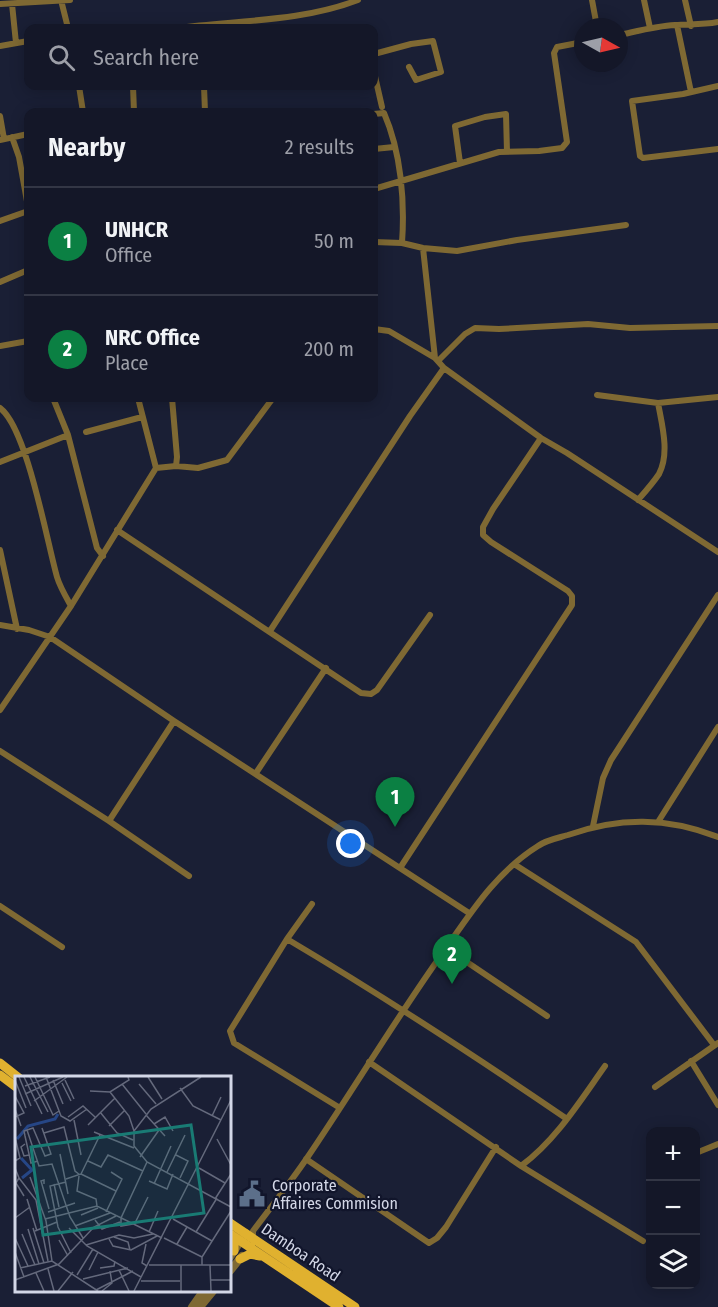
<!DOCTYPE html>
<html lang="en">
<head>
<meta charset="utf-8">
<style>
  body { margin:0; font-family:"Fira Sans Condensed",sans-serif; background:#212434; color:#f1f3f6 }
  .controls { position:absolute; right:18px; bottom:18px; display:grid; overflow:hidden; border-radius:12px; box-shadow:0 3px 15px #0003 }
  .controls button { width:54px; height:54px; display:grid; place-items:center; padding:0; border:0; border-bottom:2px solid #333645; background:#141728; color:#f1f3f6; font:30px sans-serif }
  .compass { position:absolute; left:574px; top:18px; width:54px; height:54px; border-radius:50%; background:#141728; box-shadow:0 3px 15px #0003; rotate:98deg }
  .you { position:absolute; left:351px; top:844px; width:21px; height:21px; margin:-15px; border:4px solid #fff; border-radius:50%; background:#1a73e8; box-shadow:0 0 0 9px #1a73e833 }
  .badge { display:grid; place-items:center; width:39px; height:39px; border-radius:50%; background:#0b8043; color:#fff; font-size:20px; font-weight:700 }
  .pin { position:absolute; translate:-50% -50px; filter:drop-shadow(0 2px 3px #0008) }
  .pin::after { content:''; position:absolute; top:32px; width:21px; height:18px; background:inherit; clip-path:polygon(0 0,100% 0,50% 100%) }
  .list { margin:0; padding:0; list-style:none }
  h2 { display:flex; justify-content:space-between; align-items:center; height:78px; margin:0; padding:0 24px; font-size:26px }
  h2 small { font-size:20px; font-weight:400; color:#9d9fa8 }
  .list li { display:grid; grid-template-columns:39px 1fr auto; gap:18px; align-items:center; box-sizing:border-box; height:108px; padding:0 24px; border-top:2px solid #333645 }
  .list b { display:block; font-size:22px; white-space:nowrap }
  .list p { margin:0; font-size:20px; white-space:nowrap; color:#9d9fa8 }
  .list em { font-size:20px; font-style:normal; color:#9d9fa8 }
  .icon { flex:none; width:33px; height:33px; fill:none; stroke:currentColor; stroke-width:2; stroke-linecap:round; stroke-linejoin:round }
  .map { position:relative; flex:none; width:718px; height:1307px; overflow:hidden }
  .search { position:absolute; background:#141728; box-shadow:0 3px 15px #0003; left:24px; top:24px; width:354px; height:66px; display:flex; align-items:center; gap:15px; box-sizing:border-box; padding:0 21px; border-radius:12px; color:#9d9fa8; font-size:22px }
  .panel { position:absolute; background:#141728; box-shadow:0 3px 15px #0003; left:24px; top:108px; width:354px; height:294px; border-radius:12px }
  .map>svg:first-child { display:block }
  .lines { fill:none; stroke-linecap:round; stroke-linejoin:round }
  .minor { stroke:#7f6933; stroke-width:6 }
  .tertiary { stroke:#7f6933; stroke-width:8 }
  .primary { stroke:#e0b12f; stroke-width:9 }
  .labels { text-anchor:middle; stroke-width:4.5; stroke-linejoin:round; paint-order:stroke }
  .poi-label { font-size:16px; fill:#d3d7e7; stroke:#11152b; text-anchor:start }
  .street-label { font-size:16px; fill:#d3d7e7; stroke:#11152b }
  .inset-river { fill:none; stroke:#264686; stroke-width:3 }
  .inset-road { fill:none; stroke:#64697c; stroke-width:1.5 }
  .view { fill:#197b74; fill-opacity:0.15; stroke:#197b74; stroke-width:3 }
  .inset-edge { fill:none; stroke:#d3d7e7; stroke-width:3 }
</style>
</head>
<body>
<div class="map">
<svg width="718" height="1307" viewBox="0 0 718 1307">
  <rect width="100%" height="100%" fill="#1a1f35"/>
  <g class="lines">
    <!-- minor -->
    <path class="minor" d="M61,0L68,28
      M592,0L597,27
      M644,0L650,28
      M685,0L691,26
      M0,4L70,0
      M12,4L16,43
      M677,25L691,92
      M177,28C237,20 301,22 358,0
      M619,35C638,31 656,26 675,25C690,24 703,25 718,22
      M0,46L28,41
      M374,54L411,44L433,41L441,72L416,80L409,67
      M374,72L382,107
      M79,86L83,112
      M133,86L134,112
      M204,86L205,112
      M718,86L683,94L632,101L640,156L643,158L718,149
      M374,114L384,113C401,152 405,201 402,243
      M0,116L4,139
      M12,137L19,157L28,207
      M0,140L28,134
      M374,149L394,147
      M460,163L455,126L485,117L506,114L507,152
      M374,189L499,152L539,151L562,148L567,142L554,53L557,47L583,42
      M0,221L28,211
      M374,242L402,243L423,248L457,251L517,240L626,225
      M423,248L435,358L444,368L541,438L567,453L718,552
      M0,282L28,270
      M374,329L389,331L435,358
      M0,346L28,341
      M438,361L465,334L475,328L499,329L588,324L630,328L718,326
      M597,395L658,403L718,397
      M53,398L68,435L97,548L103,556
      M138,398L156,468
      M0,408C27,428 47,542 57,577C60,587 66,597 71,606
      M86,432L142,417
      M0,462L68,435
      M176,466L198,468L227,460L273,398
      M638,500C645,492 653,483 659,474C670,453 662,425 658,403
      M117,530L361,693L371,694L377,690L430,615
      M0,550L17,629
      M0,625L29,630L50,637L174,721L469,913
      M270,631L410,416L444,368
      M0,710L71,606L156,468L176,466L177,457L172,398
      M0,751L109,821L189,876
      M256,773L326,668
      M109,821L174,721
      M658,822L718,727
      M593,826L603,778L611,760L718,595
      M514,864L636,942L714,1045
      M400,868L572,605V596L568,591L491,542L483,535V527L493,509L541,438
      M312,904L287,939L230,1031L234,1043L340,1108
      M0,906L62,947
      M287,939C383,996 475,1056 567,1119
      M446,948L547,1016
      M691,1061L718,1105
      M369,1062L521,1166L643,1241
      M655,1087L718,1043
      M696,1153L718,1144
      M306,1159L429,1243L437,1238L446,1227L496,1147
      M521,1166C556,1140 580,1101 605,1066
      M253,1238V1231C271,1207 290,1183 307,1158C351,1093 392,1025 437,961C467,919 493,874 538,846C546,840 558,838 568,835C619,817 667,817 718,837"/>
    <!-- tertiary -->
    <path class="tertiary" d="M230,1257L246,1233
      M230,1271L242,1256
      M192,1307L204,1290
      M200,1307L214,1290"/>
    <!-- primary -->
    <path class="primary" d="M0,1063L19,1078
      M0,1075L16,1087
      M230,1223L355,1307
      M230,1234L339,1307
      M230,1236L234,1244V1251
      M240,1259L250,1254L260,1256"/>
  </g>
  <!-- icons -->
  <defs>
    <g id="civic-bare" transform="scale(2.07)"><path d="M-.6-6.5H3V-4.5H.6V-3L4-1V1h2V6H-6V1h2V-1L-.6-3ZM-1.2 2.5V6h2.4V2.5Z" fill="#5c6f8a" stroke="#11152b" stroke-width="2.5" paint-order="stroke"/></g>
  </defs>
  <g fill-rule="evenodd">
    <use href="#civic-bare" x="252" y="1194"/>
  </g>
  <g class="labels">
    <!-- poi labels -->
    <g class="poi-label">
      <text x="272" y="1191">Corporate<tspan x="272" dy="18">Affaires Commision</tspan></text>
    </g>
    <!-- street labels -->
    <g class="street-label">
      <text transform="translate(301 1252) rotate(34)" y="6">Damboa Road</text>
    </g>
  </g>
  <!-- overview -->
  <g transform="translate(15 1076)">
    <rect width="216" height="216" fill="#1a1f35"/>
    <path class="inset-river" d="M2,63L13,50L40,43L43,38M6,82L17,94L7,102"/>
    <path class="inset-road" d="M4,1L16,30M9,1L27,38M15,1L33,36M20,1L38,39L44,35M31,1L46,40L55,45L72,33M133,1L147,23M186,1L136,33L119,55V70L132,86L216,131M0,4L11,32M38,4L48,28M50,4L59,23M47,7L56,25M107,8L131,38M124,8L141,28M10,10L35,1M165,12L178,30L206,44M75,15L95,16L114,4L113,1M95,16L114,40L119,55M10,18L48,1M0,20L9,37L0,41M19,25L52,1M0,33L6,50M85,36L102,57L118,64M131,39L150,60M197,40L206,21M53,41L68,30L80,41M59,44L66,79M139,48L150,41L158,55M73,49L100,22M94,50L110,34M12,54L24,90L37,88L55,141L68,162M79,56L119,72M29,57L49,51L60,95L65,99M10,60L9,55L18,52L30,80L36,78L27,52M10,60L16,87L23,85M0,61L5,82L0,85M202,63L216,89M10,68L6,71L9,80L14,79M45,78L53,118M161,79L173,85L165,102M125,81L144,54M73,85L86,91L93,79L128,95M0,92L4,102L1,107L9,120M184,92L210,107M152,96L170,59M66,98L101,115M64,100L62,115L81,123L82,130M15,101L31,145L37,185M4,102L21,124L33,185M51,103L66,98L85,59M134,105L152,113L158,98M51,106L35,110L43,151L56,177M29,108V104L26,105L34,133M39,108L44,131M139,108L156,70M12,123L22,155M200,123L216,98M33,136L60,127M91,136L107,103L96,96M66,139L83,132M0,142L15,131M30,143L82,130L147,162M158,143L197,165M80,144L87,153L105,146M118,148L106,150V142L132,86M119,149L133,121M60,150L95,137M18,152L29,187M54,152L72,170L126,201M13,153L24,188M20,155L42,146M134,156L143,135M181,156L202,122M7,158L20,189M99,161L113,166L115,174M0,162L13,190M149,162L187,181M94,163L98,170L116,174L142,160M44,164L53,180M131,168L127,187L132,190M162,168L172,151M71,169L104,159L119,162L138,158M0,176L9,201M134,189H216M187,189V181L216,135M195,189L196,215M5,192L37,185L83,215M85,192L99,190L100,185M33,193L39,215M74,194L83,176M104,194L114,215M21,197L29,215M62,199L78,173M68,203L113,192M0,204L44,188L79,151L101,140M195,204H216M126,205H165M81,214L118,195M43,215L58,196M87,215L97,207L95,195M119,215L216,24M166,215V189"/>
    <path class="view" d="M176,49L189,137L28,159L16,71Z"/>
    <rect width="216" height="216" class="inset-edge"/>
  </g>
</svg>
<div class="controls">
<button>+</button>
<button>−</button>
<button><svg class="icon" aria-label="layers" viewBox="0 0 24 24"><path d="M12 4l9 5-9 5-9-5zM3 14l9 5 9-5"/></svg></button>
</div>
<svg class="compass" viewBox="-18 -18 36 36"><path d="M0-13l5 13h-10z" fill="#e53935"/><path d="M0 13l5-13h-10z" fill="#9d9fa8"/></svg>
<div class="you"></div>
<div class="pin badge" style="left:395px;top:827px">1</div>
<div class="pin badge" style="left:452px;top:984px">2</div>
<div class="search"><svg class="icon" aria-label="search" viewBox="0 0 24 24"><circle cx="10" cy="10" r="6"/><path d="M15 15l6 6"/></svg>Search here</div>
<section class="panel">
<h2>Nearby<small>2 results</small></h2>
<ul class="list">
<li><span class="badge">1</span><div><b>UNHCR</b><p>Office</p></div><em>50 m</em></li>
<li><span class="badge">2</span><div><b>NRC Office</b><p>Place</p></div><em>200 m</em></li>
</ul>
</section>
</div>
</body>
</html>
